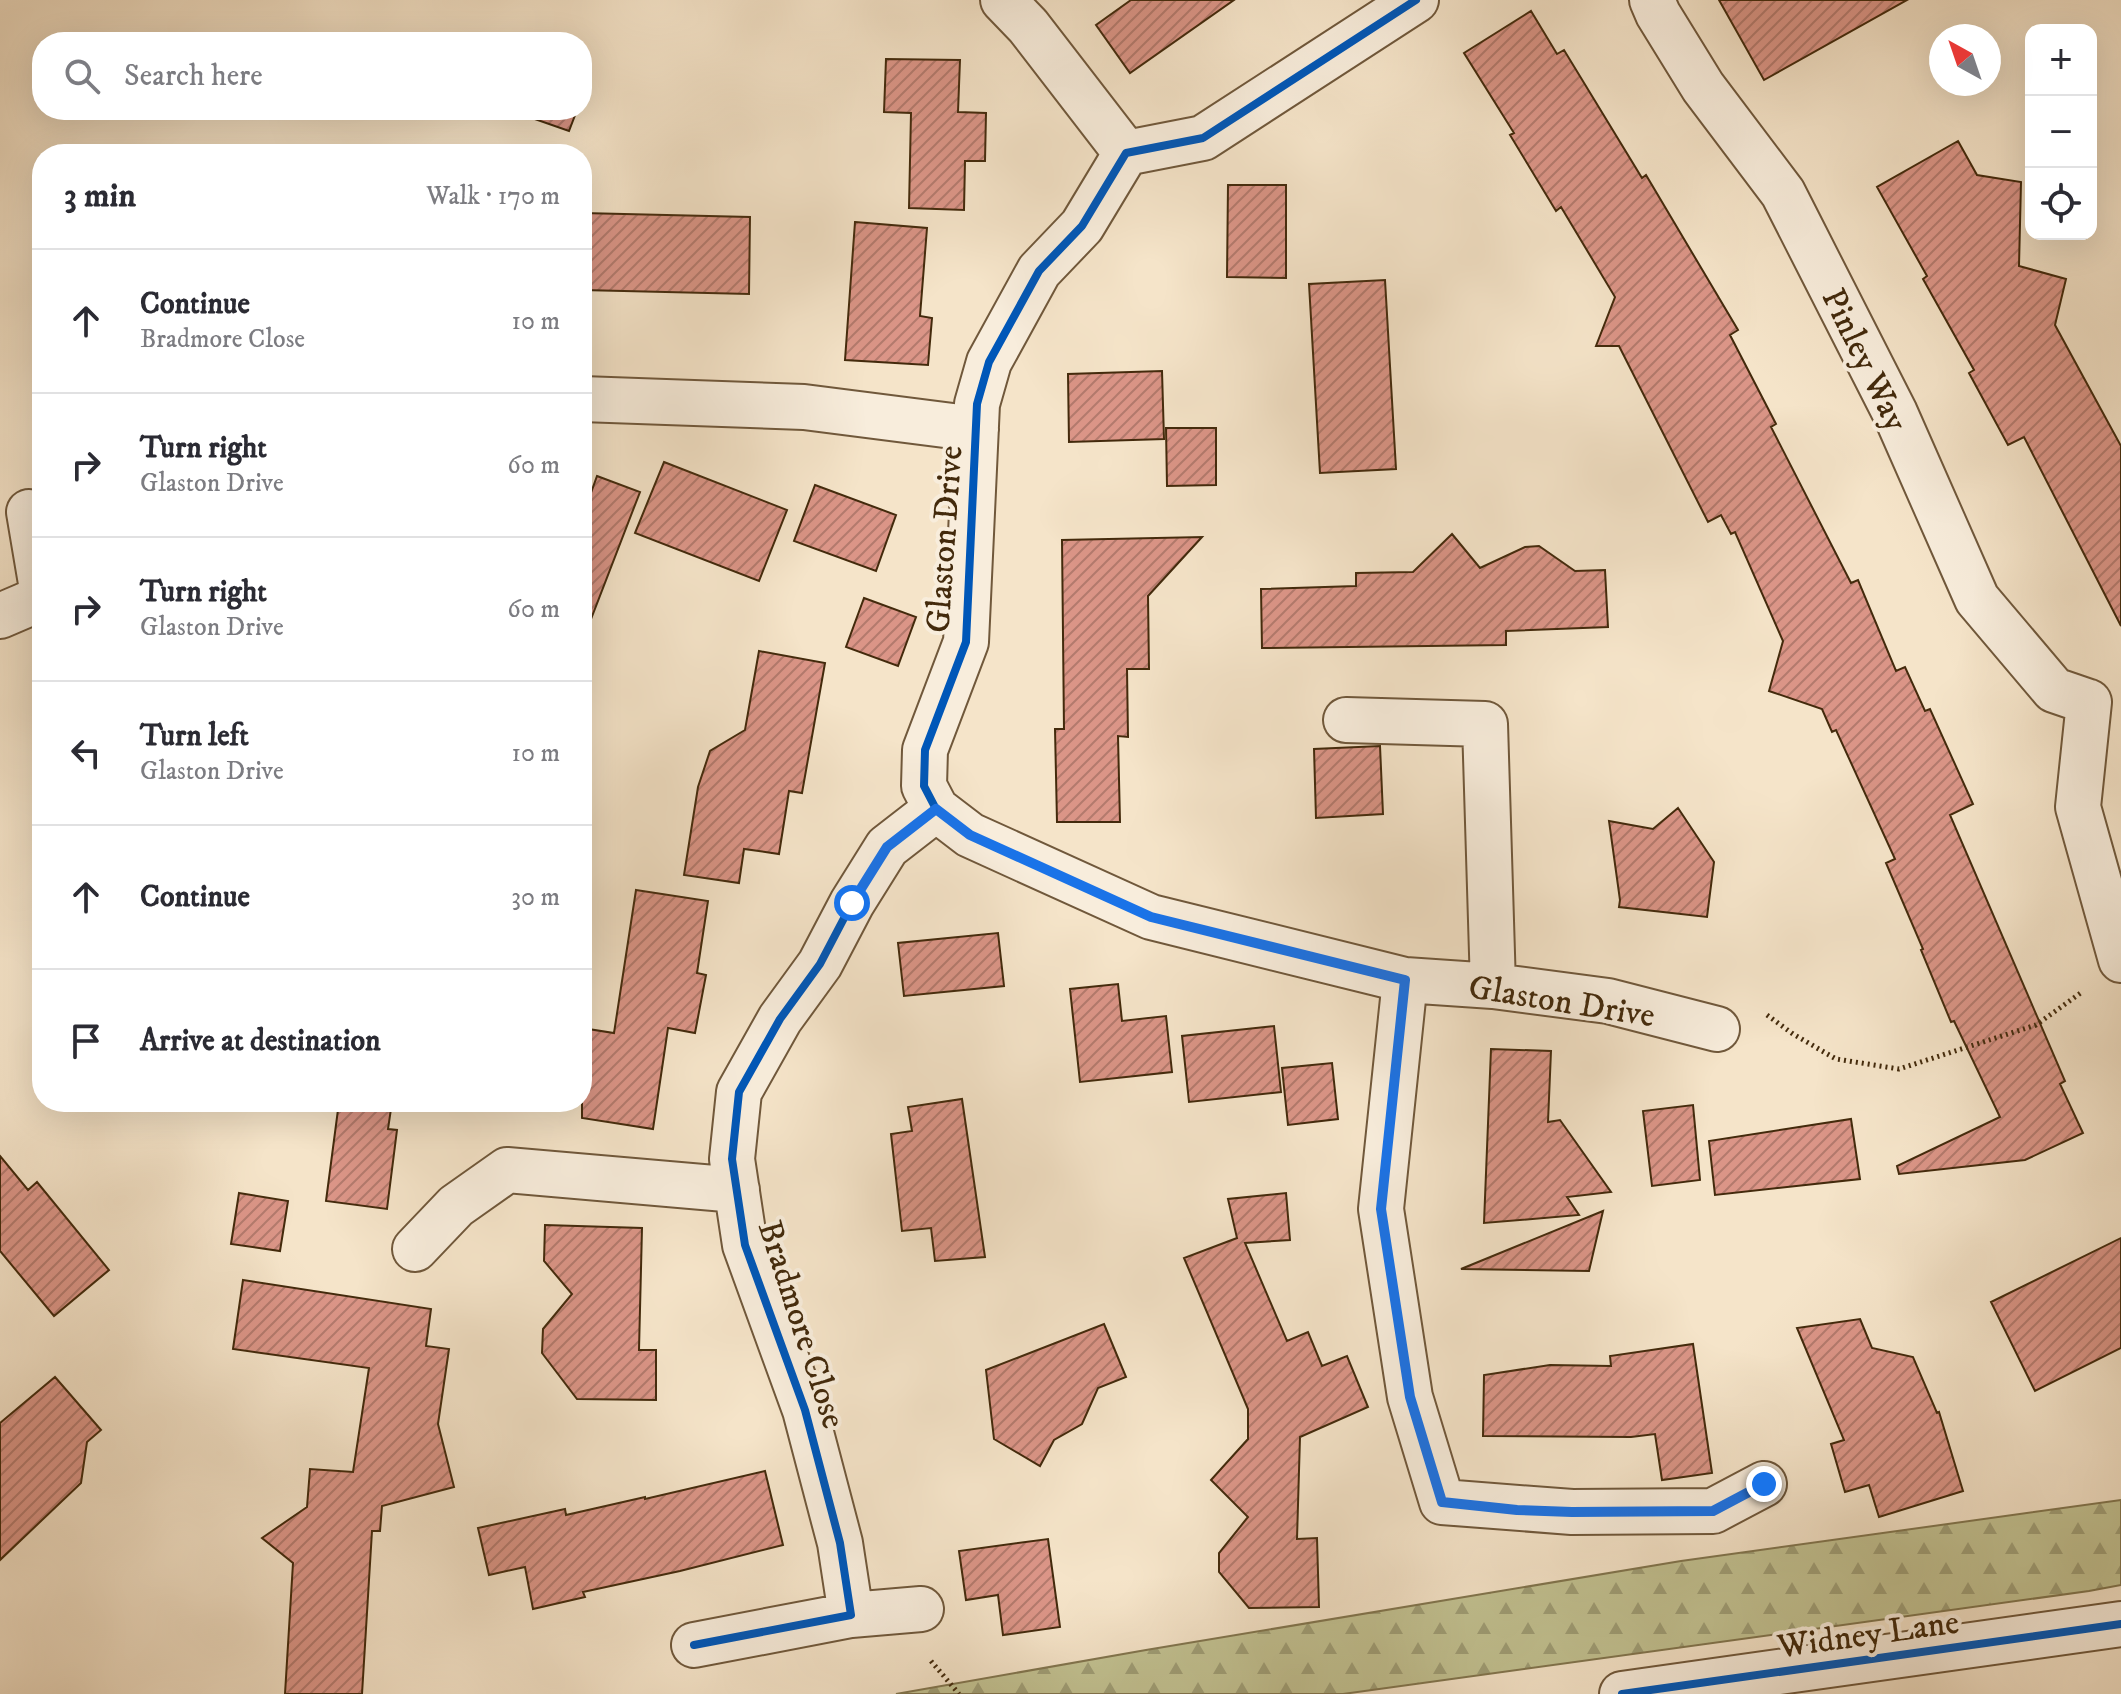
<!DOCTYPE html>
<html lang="en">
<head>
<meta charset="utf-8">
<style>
  body { margin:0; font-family:"IM FELL DW Pica",serif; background:#f7f7f7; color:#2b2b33 }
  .controls { position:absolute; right:24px; top:24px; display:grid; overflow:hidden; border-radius:16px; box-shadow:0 8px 32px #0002 }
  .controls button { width:72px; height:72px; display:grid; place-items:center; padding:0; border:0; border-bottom:2px solid #e1e1e2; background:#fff; color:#2b2b33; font:40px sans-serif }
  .compass { position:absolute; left:1929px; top:24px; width:72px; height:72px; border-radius:50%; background:#fff; box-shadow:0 8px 32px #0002; rotate:320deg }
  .stop { position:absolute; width:24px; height:24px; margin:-18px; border:6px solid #1a73e8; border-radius:50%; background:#fff }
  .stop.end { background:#1a73e8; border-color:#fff; box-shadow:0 2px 8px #0008 }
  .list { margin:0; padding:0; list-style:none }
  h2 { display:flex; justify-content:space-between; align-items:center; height:104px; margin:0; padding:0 32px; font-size:34px }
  h2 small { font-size:26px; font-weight:400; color:#7c7c81 }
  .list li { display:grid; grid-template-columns:52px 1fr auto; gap:24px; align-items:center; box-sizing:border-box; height:144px; padding:0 32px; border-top:2px solid #e1e1e2 }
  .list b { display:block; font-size:30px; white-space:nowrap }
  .list p { margin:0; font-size:26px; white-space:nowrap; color:#7c7c81 }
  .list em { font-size:26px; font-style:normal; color:#7c7c81 }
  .icon { flex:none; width:44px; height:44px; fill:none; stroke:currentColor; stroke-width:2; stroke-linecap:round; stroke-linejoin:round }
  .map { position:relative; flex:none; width:2121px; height:1694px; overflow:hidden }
  .search { position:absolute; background:#fff; box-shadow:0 8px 32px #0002; left:32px; top:32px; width:560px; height:88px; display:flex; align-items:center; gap:20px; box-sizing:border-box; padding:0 28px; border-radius:32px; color:#7c7c81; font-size:30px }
  .panel { position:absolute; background:#fff; box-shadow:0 8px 32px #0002; left:32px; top:144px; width:560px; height:968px; border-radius:32px }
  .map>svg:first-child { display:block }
  .forest { fill:url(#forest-firs); stroke:#82764f; stroke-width:2 }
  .building { fill:url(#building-hatch); stroke:#432a0c; stroke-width:2 }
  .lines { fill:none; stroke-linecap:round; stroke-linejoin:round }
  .minor-casing { stroke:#70583b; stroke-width:48 }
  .path { stroke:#432a0c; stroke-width:5; stroke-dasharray:2 4; stroke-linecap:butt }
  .minor { stroke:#f8eddc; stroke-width:44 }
  .cycleway-casing { stroke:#f8eddc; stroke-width:13 }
  .cycleway { stroke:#0057b8; stroke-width:8 }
  .route { stroke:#1a73e8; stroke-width:10 }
  .labels { text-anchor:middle; stroke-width:8; stroke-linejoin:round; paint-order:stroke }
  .street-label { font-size:34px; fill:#432a0c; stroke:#f8eddc }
</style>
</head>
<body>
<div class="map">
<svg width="2121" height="1694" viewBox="0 0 2121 1694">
  <defs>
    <pattern id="forest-firs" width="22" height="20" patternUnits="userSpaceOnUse" patternTransform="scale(2)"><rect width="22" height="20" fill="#c2c292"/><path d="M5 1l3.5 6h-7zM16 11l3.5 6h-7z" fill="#9f9e76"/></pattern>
    <pattern id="building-hatch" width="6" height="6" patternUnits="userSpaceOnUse" patternTransform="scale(2)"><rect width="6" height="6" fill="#db9587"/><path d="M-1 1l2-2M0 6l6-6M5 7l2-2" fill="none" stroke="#b37a6d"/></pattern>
  </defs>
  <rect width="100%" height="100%" fill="#f5e4c9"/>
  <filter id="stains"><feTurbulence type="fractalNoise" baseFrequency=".0025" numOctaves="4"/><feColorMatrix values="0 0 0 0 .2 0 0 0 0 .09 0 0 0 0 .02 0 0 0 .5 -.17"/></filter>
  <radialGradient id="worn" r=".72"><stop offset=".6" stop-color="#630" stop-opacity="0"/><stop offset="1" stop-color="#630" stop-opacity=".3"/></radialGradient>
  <!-- forest -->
  <path class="forest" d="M2121,1500V1585L2089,1591L1343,1694H896L1146,1650L1681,1561Z"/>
  <!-- building -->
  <path class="building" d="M1131,0H1234L1130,73L1096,25Z
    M1719,0H1907L1764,80Z
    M1531,11L1557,54L1564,50L1642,178L1646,175L1738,330L1730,335L1776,424L1771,427L1851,583L1858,580L1896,671L1905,667L1925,711L1930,709L1973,804L1950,815L2065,1081L2060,1084L2083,1133L2025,1160L1899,1174L1897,1166L2000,1117L1954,1021L1951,1022L1921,950L1923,949L1886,863L1895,859L1836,730L1832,732L1822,709L1769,691L1783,641L1735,532L1731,534L1721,515L1708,522L1619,346H1596L1615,297L1561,207L1556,211L1510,135L1514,133L1464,53Z
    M886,59L960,60L958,112L986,113L985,161H965L964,210L909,208L911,113L884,112Z
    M509,110H577L569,131Z
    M1958,141L1977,175L2021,182L2019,266L2066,279L2055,325L2121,446V626L2024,437L2008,445L1969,373L1974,370L1923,279L1927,276L1877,187Z
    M1228,185H1286V278L1227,277Z
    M582,213L750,217L749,294L582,290Z
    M855,222L927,228L920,316L932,318L928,365L845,360Z
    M1385,280L1396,469L1320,473L1309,284Z
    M1162,371L1164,439L1069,442L1068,374Z
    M1166,428H1216V485L1167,486Z
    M664,462L787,510L759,581L635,533Z
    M597,476L640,492L586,632H582V518Z
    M815,485L896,515L876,571L794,541Z
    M1452,534L1480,568L1525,547L1539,546L1575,571L1605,570L1608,627L1506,631V645L1262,648L1261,589L1356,586V573L1413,572Z
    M1202,537L1148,596L1149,669H1127L1128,737L1118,736L1120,822H1057L1055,729H1064L1062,540Z
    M864,598L916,617L898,666L846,647Z
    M759,651L825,663L802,793L789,791L779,854L744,849L739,883L684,875L698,787L710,751L745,730Z
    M1380,746L1383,814L1316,818L1314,749Z
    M1678,808L1714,862L1707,917L1619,907L1620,900L1609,821L1653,829Z
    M636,890L708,901L697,973L706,975L695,1033L668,1028L653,1129L582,1118V1067L588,1029L614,1033Z
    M998,933L1004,986L904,996L898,943Z
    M1118,984L1122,1021L1166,1016L1172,1072L1080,1082L1070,989Z
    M1274,1026L1281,1092L1189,1102L1182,1036Z
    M1491,1049L1551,1051L1548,1122L1560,1120L1611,1192L1567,1197L1579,1215L1484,1223Z
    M1332,1063L1338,1119L1288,1125L1282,1068Z
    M962,1099L985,1257L935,1261L931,1228L902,1231L891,1134L912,1131L908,1107Z
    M339,1102H392L388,1129L397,1130L387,1209L326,1201Z
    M1693,1105L1700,1180L1652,1186L1643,1111Z
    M1851,1119L1860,1179L1715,1195L1709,1141Z
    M0,1156L28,1190L37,1182L109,1270L54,1316L0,1251Z
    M239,1193L288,1201L280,1251L231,1244Z
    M1286,1193L1290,1240L1245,1243L1287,1341L1308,1332L1322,1366L1347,1356L1368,1407L1300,1437L1297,1539L1317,1538L1319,1607L1249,1608L1219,1572V1553L1248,1517L1211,1480L1248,1439V1409L1184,1258L1237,1238L1228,1199Z
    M1603,1211L1589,1271L1461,1269Z
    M545,1225L642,1228L639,1350H656V1400L577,1399L542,1353L543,1329L572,1294L544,1261Z
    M2121,1238V1348L2035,1391L1991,1302Z
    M243,1280L431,1309L426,1346L449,1349L438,1424L454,1487L382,1506L380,1531H372L362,1694H285L293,1563L262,1538L307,1507L310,1469L353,1472L369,1368L233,1349Z
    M1860,1319L1872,1348L1913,1357L1937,1413L1939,1412L1963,1491L1879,1517L1869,1485L1845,1492L1831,1444L1844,1440L1797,1328Z
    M1104,1324L1126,1377L1098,1388L1082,1424L1054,1440L1040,1466L994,1439L986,1370Z
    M1693,1344L1712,1473L1662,1480L1655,1434L1631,1437L1483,1436L1484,1375L1550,1365L1611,1366L1610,1356Z
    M55,1377L101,1430L87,1442L81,1483L0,1560V1423Z
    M765,1471L783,1545L680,1571L583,1592L585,1597L533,1609L525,1567L489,1575L478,1528L565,1509L566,1515L645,1497V1499Z
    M1048,1539L1060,1627L1003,1635L998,1595L966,1600L959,1551Z"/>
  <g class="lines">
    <!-- minor casing -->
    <g class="minor-casing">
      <path id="minor" d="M1003,0L1028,26L1126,153
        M1416,0L1203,138L1126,153L1082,226L1039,271L989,362L977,404L966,642L925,750L924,786L936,809L970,835L1151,917L1405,980L1381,1209L1410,1397L1442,1502L1572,1512L1713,1511L1764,1484
        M1652,0L1658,14L1703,87L1783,193L1895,413L1977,599L2054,690L2089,702
        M582,399L804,407L976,429
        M29,512L42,589
        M0,616L42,598
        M2089,702L2078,807L2121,960
        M1346,720L1485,724L1493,986
        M1405,980L1493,986L1608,1001L1717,1029
        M415,1249L456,1206L507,1170L737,1190
        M851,1615L921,1609
        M694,1645L851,1615L840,1543L805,1410L745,1245L732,1159L739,1092L780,1019L820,964L852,903L887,847L936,809
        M1622,1694L2121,1624"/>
    </g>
    <!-- path -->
    <path class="path" d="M1767,1015L1793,1034L1836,1059L1899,1069L2036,1025L2082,992
      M931,1661L959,1694"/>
    <!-- minor -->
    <use href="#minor" class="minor"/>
    <!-- cycleway casing -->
    <g class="cycleway-casing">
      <path id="cycleway" d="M1416,0L1203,138L1126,153L1082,226L1039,271L989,362L977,404L966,642L925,750L924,786L936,809L970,835L1151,917L1405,980L1381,1209L1410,1397L1442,1502L1517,1510
        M694,1645L851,1615L840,1543L805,1410L745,1245L732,1159L739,1092L780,1019L820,964L852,903L887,847L936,809
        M1622,1694L2121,1624"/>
    </g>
    <!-- cycleway -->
    <use href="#cycleway" class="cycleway"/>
  </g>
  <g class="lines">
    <!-- route -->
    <path class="route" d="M852,903L887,847L936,809L970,835L1151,917L1405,980L1381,1209L1410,1397L1442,1502L1517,1510L1572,1512L1713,1511L1764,1484"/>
  </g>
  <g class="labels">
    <!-- street labels -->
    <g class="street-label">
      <text transform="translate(1866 359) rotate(64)" y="12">Pinley Way</text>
      <text transform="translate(943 539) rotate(-86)" y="12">Glaston Drive</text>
      <text transform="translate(1562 1000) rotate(9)" y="12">Glaston Drive</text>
      <text transform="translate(803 1324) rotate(72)" y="12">Bradmore Close</text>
      <text transform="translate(1868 1633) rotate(-8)" y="12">Widney Lane</text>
    </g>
  </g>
  <rect width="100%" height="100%" filter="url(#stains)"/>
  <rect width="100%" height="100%" fill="url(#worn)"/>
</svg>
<div class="controls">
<button>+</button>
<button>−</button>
<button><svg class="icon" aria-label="locate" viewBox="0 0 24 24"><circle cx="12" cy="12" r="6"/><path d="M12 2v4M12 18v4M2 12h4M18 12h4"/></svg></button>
</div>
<svg class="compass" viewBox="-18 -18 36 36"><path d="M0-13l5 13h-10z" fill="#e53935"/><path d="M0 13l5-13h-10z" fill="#7c7c81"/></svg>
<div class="stop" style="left:852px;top:903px"></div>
<div class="stop end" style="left:1764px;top:1484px"></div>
<div class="search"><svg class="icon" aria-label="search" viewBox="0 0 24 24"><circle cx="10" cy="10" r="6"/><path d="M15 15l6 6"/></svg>Search here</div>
<section class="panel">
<h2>3 min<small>Walk · 170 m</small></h2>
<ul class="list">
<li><svg class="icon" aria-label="ahead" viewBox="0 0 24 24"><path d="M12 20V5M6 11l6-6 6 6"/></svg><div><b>Continue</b><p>Bradmore Close</p></div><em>10 m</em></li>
<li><svg class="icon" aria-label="right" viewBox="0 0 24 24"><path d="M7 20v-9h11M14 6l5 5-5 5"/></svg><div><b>Turn right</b><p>Glaston Drive</p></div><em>60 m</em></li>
<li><svg class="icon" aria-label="right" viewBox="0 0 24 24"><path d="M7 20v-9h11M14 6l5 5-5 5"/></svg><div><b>Turn right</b><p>Glaston Drive</p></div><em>60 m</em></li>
<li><svg class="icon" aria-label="left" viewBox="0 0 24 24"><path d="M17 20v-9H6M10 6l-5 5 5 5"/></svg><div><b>Turn left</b><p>Glaston Drive</p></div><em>10 m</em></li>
<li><svg class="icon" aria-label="ahead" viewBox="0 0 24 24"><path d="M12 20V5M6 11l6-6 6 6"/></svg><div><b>Continue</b></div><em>30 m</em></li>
<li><svg class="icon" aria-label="arrive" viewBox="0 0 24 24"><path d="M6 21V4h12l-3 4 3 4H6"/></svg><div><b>Arrive at destination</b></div></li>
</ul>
</section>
</div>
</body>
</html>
